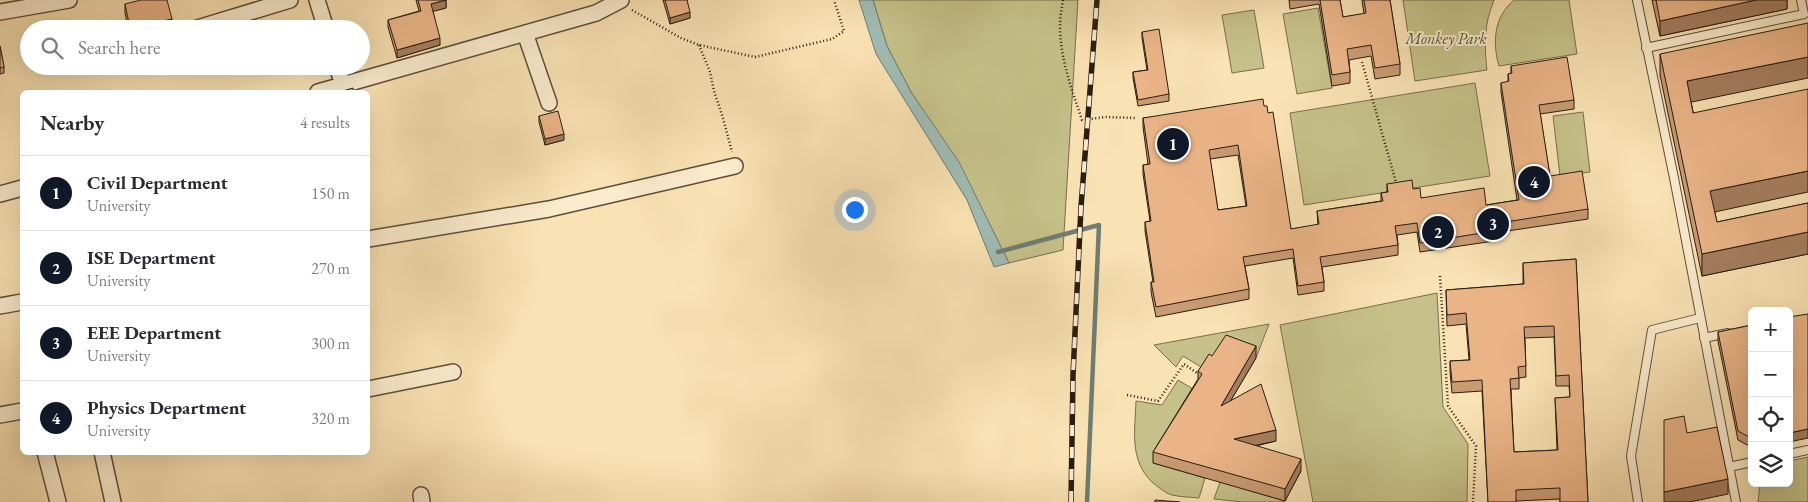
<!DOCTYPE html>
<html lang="en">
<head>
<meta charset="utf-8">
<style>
  body { margin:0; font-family:"EB Garamond",serif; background:#f2f2f3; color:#2b2b33 }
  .controls { position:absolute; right:15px; bottom:15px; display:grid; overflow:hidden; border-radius:8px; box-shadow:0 5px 20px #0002 }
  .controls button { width:45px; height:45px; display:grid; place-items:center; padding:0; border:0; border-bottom:1px solid #e1e1e2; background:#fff; color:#2b2b33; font:25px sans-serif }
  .you { position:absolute; left:854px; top:209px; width:18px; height:18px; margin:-12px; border:4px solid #fff; border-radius:50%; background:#1a73e8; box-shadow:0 0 0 8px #1a73e833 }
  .badge { display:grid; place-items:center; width:32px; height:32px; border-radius:50%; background:#111827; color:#fff; font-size:16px; font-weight:700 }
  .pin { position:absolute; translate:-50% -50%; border:2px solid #fff; box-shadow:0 1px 5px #0006 }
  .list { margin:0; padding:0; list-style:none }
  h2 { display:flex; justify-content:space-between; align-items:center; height:65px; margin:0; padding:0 20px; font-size:21px }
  h2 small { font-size:16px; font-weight:400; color:#7c7c81 }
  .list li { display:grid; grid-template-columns:32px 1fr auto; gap:15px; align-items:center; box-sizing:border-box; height:75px; padding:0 20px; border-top:1px solid #e1e1e2 }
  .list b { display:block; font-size:19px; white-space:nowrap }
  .list p { margin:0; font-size:16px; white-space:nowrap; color:#7c7c81 }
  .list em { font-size:16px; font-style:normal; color:#7c7c81 }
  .icon { flex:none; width:28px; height:28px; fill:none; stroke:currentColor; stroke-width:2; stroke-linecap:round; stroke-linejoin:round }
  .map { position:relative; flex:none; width:1808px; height:502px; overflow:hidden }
  .search { position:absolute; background:#fff; box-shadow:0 5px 20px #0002; left:20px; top:20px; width:350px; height:55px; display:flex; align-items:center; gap:12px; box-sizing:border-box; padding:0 18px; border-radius:28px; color:#7c7c81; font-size:19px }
  .panel { position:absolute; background:#fff; box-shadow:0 5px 20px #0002; left:20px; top:90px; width:350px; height:365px; border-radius:8px }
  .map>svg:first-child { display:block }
  .green { fill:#c5c188; stroke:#766f4e }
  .water { fill:#a0bcb4; stroke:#707c74 }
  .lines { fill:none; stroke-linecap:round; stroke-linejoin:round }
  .stream { stroke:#707c74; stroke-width:4.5 }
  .service-casing { stroke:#5c4e3c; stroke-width:10 }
  .minor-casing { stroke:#5c4e3c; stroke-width:18 }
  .path { stroke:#281d14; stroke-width:2.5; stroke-dasharray:1 2.5; stroke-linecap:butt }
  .service { stroke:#fbecce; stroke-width:8 }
  .minor { stroke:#fbecce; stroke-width:15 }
  .rail-casing { stroke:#281d14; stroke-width:5.5 }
  .rail { stroke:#fbecce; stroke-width:4; stroke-dasharray:11; stroke-linecap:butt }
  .wall { fill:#c99b73; stroke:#281d14; fill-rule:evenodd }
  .shaded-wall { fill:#a47e5e; stroke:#281d14 }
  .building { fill:#eab486; stroke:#281d14; fill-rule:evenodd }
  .labels { text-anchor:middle; stroke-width:4; stroke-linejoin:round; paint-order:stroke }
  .park-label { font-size:16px; font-style:italic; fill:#574e37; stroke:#fbecce }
</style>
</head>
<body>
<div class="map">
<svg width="1808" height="502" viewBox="0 0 1808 502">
  <rect width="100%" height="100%" fill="#f9e2b3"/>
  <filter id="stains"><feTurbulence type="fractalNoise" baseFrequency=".004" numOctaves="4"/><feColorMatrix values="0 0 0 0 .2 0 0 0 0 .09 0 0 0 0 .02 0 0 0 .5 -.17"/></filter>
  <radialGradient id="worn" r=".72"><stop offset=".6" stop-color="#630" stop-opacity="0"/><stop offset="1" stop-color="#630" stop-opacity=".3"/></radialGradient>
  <!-- green -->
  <path class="green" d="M873,0H1078L1063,250L1009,263L988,221L911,92L887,46Z
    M1403,0H1494C1484,25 1484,43 1487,70L1415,81Z
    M1514,0H1569L1577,54L1499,66C1492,42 1494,17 1514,0Z
    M1318,8L1332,88L1297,94L1283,14Z
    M1254,10L1264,68L1232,73L1222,15Z
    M1475,83L1490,176L1304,205L1290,113Z
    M1583,112L1590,172L1560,176L1553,116Z
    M1437,293L1443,407L1468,444L1467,502H1313L1280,325Z
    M1269,324L1256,358L1226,346L1206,370L1183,356L1176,367L1154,345Z
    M1178,380L1198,392L1153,463L1205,478L1199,498C1190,497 1180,497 1172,495C1165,493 1158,487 1152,482C1129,460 1135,430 1136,401L1162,405Z
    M1808,457V502H1758L1760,483H1789V461Z
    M1220,482L1285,501L1283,502H1243L1214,499Z"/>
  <!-- water -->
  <path class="water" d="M859,0H873L887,46L911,92L959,162L1009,263L994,267L967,200L876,54Z"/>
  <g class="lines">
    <!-- stream -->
    <path class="stream" d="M998,252L1099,225L1087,502"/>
    <!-- service casing -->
    <g class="service-casing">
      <path id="service" d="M1637,0L1674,178L1736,502
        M1646,48L1804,14L1801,0
        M1704,338L1728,333
        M1789,454L1808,450
        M1729,467L1752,462
        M1638,502L1631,456L1652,330L1700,318"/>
    </g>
    <!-- minor casing -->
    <g class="minor-casing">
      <path id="minor" d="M317,0L326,29
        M0,12L69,0
        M194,29L290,0
        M525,33L549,103
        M337,66L343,85
        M318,92L596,13L621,0
        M0,194L22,188
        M368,239L549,209L735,166
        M0,306L22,302
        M368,389L453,372
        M0,415L22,411
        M45,452L58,502
        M102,452L113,502
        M421,495L422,502"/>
    </g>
    <!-- path -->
    <path class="path" d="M1063,0C1062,8 1060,16 1060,24C1060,59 1071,87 1082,120L1106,117L1135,118
      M632,10L681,38L699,45L755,57L832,39L844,31L834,0
      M699,45L710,72L714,91L723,118L732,152
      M1362,62L1397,186
      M1440,276L1448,406L1476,446L1473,502
      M1127,395L1158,401L1184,364L1200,375"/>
    <!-- service -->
    <use href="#service" class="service"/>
    <!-- minor -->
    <use href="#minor" class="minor"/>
    <!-- rail casing -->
    <g class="rail-casing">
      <path id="rail" d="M1071,502L1073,375L1081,207L1097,0"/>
    </g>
    <!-- rail -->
    <use href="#rail" class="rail"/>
  </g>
  <!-- wall -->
  <path class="wall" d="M416,0H446V8L433,11L440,45L397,58L388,27V20L419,11Z
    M663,0H687L690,18L670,24Z
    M1289,0H1340L1343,17L1364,14L1362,0H1390L1400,64V75L1375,79L1371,56L1349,60L1350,72V83L1332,86L1319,4L1290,9Z
    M1652,0H1787V9L1660,36Z
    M125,4L172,28L168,29H128L125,13Z
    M1142,32L1169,94V101L1138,106L1133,78V72L1147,70L1142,38Z
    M0,46L4,67V73L0,74Z
    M1660,54L1691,102L1717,222L1808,203V254L1702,276L1660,75Z
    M1511,66L1574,100V109L1540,114L1550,176L1588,209V219L1494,233V241L1420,252L1417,232L1397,235L1398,245V255L1322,267L1324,282V291L1298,295L1293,258L1245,266L1249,289V299L1156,317L1151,292V282H1153L1145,231V222L1150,221L1143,174V165L1148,164L1143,127V118L1264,106L1291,229L1318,225L1317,211L1381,201V193L1387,192V184L1413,189L1421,198L1486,205L1517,200L1501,92V83L1508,82V74L1511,73ZM1238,155L1246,206L1218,210L1210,159Z
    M539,116L564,140L545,145L539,122Z
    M1576,259L1588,502H1560V499L1516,501V502H1488L1482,391L1452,393L1450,372V361L1469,360L1466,324L1447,326L1446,290L1523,284V263ZM1554,337L1556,386H1569L1570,397L1555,398L1557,450L1514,452L1511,389H1519V378L1526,377L1525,338Z
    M1752,325V447H1751L1738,440L1718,341V332Z
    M1212,356L1256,358L1231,400L1276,441L1256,446L1301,471L1285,501L1153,463V452L1198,379V371Z"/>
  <!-- shaded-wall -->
  <path class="shaded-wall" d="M446,0V8L431,12V4Z
    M1756,0H1787V9L1660,36V21Z
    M690,12V18L670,24V18Z
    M172,19V28L168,29H130Z
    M440,38V45L397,58V50Z
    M1808,57V78L1687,103V81Z
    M564,134V140L545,145V139Z
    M1808,171V192L1710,213V191Z
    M1808,232V254L1702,276V254Z
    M1256,346V358L1221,417V406Z
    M1808,429V438L1789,442V433Z
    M1276,430V441L1234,450V439Z
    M1301,459V471L1285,501V489Z
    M1728,479V494L1690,502H1664V492Z"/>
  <!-- building -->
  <path class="building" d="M141,0H167L172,19L130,28L125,4Z
    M418,0H446L431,4L440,38L397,50L388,20L421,11Z
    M665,0H687L690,12L670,18Z
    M1320,0H1340L1343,17L1366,13L1364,0H1390L1400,64L1375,68L1371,45L1347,49L1350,72L1332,75Z
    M1656,0H1756L1660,21Z
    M315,21L318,29H291V28Z
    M1808,23V57L1687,81L1693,113L1808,89V171L1710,191L1717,222L1808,203V232L1702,254L1660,54Z
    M1159,29L1169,94L1138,100L1133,72L1148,70L1142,32Z
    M0,46L4,67L0,68Z
    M1567,57L1574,100L1539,105L1550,176L1582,171L1588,209L1493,224L1494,231L1420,243L1417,223L1395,226L1398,245L1320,257L1324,282L1298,286L1293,249L1243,257L1249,289L1156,307L1151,282H1154L1145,222L1151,221L1143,165L1150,164L1143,118L1263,99L1264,106H1267L1268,113L1273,112L1291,229L1319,224L1317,211L1383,201L1381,193L1388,192L1387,184L1412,180L1413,189L1420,188L1421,198L1484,188L1486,205L1519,200L1501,83L1509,81L1508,74L1512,73L1511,66ZM1238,145L1247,206L1218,210L1209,150Z
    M353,88L354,92H339Z
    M558,111L564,134L545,139L539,116Z
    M1576,259L1588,502H1560V488L1516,490V502H1488L1482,380L1452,382L1450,361L1470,360L1466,313L1447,315L1446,290L1524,284L1523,263ZM1554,326L1556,376L1569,375L1570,397L1555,398L1558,450L1514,452L1510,379L1519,378L1518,367L1526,366L1524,327Z
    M1808,314V429L1789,433V317Z
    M1752,325V438H1751L1738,431L1718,332Z
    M1226,335L1256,346L1221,406L1261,384L1276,430L1234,439L1301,459L1285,489L1153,452L1202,374L1198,371L1202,365L1209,354L1212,356Z
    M1684,416L1687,433L1717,427L1728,479L1664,492V420Z
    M1155,500L1180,502H1155Z"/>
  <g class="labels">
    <!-- park labels -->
    <g class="park-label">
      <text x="1446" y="44">Monkey Park</text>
    </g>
  </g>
  <rect width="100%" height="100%" filter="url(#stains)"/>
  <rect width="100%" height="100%" fill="url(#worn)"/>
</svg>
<div class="controls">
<button>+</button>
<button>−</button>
<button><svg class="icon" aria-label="locate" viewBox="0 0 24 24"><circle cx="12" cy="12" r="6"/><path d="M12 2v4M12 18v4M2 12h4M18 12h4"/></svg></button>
<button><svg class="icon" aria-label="layers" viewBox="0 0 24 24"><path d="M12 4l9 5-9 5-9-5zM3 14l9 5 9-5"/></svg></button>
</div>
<div class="you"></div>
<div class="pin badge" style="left:1173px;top:144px">1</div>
<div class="pin badge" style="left:1438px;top:232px">2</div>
<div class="pin badge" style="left:1493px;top:224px">3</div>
<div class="pin badge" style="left:1534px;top:182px">4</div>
<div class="search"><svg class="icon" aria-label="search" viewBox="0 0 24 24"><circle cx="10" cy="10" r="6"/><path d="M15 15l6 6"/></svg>Search here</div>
<section class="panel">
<h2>Nearby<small>4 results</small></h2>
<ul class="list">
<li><span class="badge">1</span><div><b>Civil Department</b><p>University</p></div><em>150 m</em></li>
<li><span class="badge">2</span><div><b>ISE Department</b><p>University</p></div><em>270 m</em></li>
<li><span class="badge">3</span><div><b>EEE Department</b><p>University</p></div><em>300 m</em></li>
<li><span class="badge">4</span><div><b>Physics Department</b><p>University</p></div><em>320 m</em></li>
</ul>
</section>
</div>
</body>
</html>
